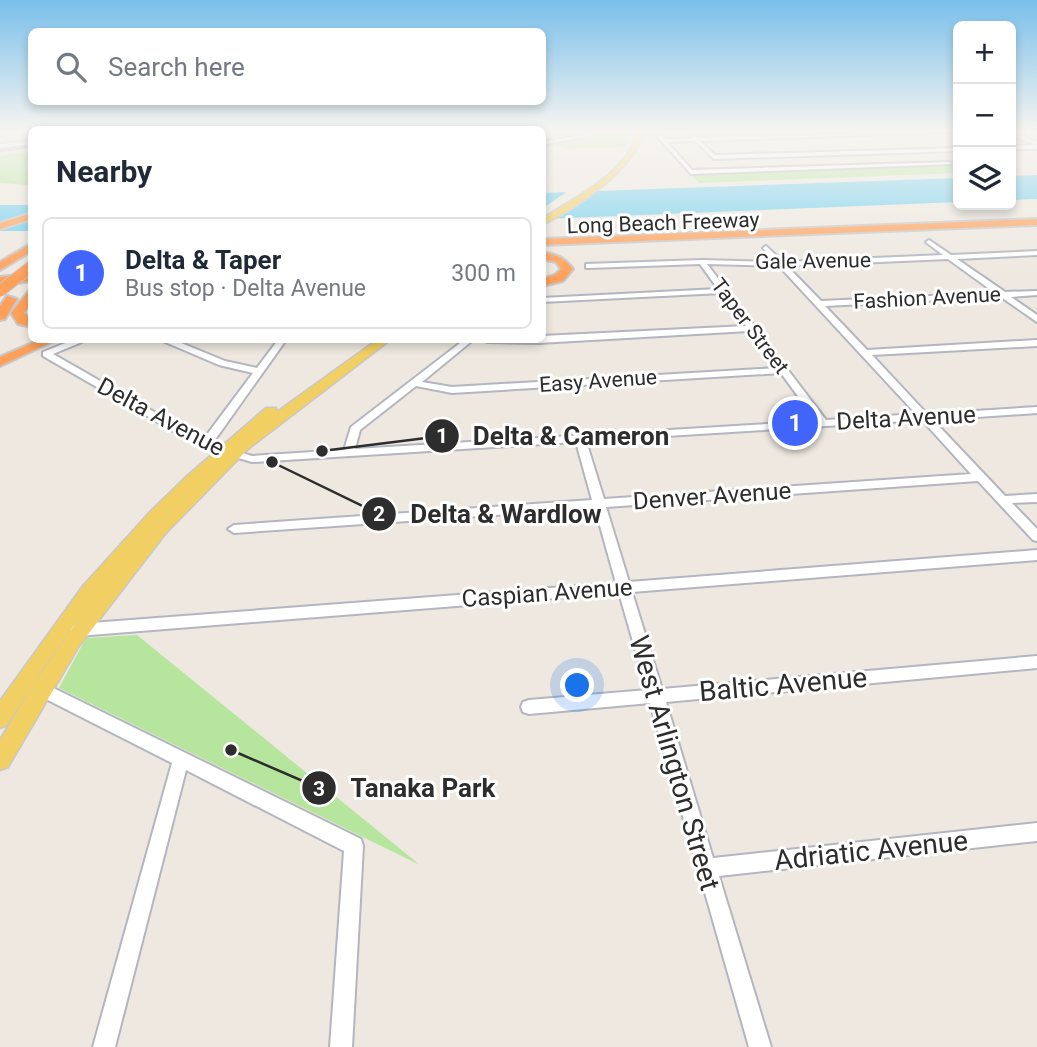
<!DOCTYPE html>
<html lang="en">
<head>
<meta charset="utf-8">
<style>
  body { margin:0; font-family:Roboto,sans-serif; background:#f6f6f7; color:#1f2937 }
  .controls { position:absolute; right:21px; top:21px; display:grid; overflow:hidden; border-radius:10px; box-shadow:0 4px 10px #0003 }
  .controls button { width:63px; height:63px; display:grid; place-items:center; padding:0; border:0; border-bottom:2px solid #e0e1e3; background:#fff; color:#1f2937; font:35px sans-serif }
  .you { position:absolute; left:578px; top:686px; width:24px; height:24px; margin:-18px; border:5px solid #fff; border-radius:50%; background:#1a73e8; box-shadow:0 0 0 10px #1a73e833 }
  .badge { display:grid; place-items:center; width:46px; height:46px; border-radius:50%; background:#4165fb; color:#fff; font-size:23px; font-weight:700 }
  .pin { position:absolute; translate:-50% -50%; border:4px solid #fff; box-shadow:0 2px 7px #0006 }
  .list { margin:0; padding:0; list-style:none }
  h2 { display:flex; justify-content:space-between; align-items:center; height:91px; margin:0; padding:0 28px; font-size:30px }
  h2 small { font-size:23px; font-weight:400; color:#747a83 }
  .list li { display:grid; grid-template-columns:46px 1fr auto; gap:21px; align-items:center; box-sizing:border-box; height:112px; margin:0 14px 14px; padding:0 14px; border:2px solid #e0e1e3; border-radius:10px }
  .list b { display:block; font-size:26px; white-space:nowrap }
  .list p { margin:0; font-size:23px; white-space:nowrap; color:#747a83 }
  .list em { font-size:23px; font-style:normal; color:#747a83 }
  .icon { flex:none; width:38px; height:38px; fill:none; stroke:currentColor; stroke-width:2; stroke-linecap:round; stroke-linejoin:round }
  .map { position:relative; flex:none; width:1037px; height:1047px; overflow:hidden }
  .search { position:absolute; background:#fff; box-shadow:0 4px 10px #0003; left:28px; top:28px; width:518px; height:77px; display:flex; align-items:center; gap:18px; box-sizing:border-box; padding:0 24px; border-radius:10px; color:#747a83; font-size:26px }
  .panel { position:absolute; background:#fff; box-shadow:0 4px 10px #0003; left:28px; top:126px; width:518px; height:217px; border-radius:10px }
  .map>svg:first-child { display:block }
  .green { fill:#b6e59d }
  .water { fill:#74d0f0 }
  .pier { fill:#eee8e0 }
  .lines { fill:none; stroke-linecap:round; stroke-linejoin:round }
  .minor-casing { stroke:#b3b6c0; stroke-width:4 }
  .major-casing { stroke:#c8c8c8; stroke-width:3 }
  .highway-casing { stroke:#c8c8c8; stroke-width:4 }
  .minor { fill:#fff; fill-rule:evenodd }
  .major { fill:#f2cf62; fill-rule:evenodd }
  .highway { fill:#ffa05a; fill-rule:evenodd }
  .tram { stroke:#a2a5b7; stroke-width:2 }
  .highway-bridge-casing { stroke:#c8c8c8; stroke-width:13; stroke-linecap:butt }
  .highway-bridge { stroke:#ffa05a; stroke-width:11 }
  .labels { text-anchor:middle; stroke-width:6; stroke-linejoin:round; paint-order:stroke }
  .far-street-label { font-size:21px; fill:#2d2d2d; stroke:#fff }
  .street-label { font-size:24px; fill:#2d2d2d; stroke:#fff }
  .near-street-label { font-size:28px; fill:#2d2d2d; stroke:#fff }
  .leader { fill:none; stroke:#2d2d2d; stroke-width:2.5 }
  .callout-dot { fill:#2d2d2d; stroke:#fff; stroke-width:2.5 }
  .mark-label { font-size:21px; text-anchor:middle; font-weight:bold; fill:#fff }
  .callout-label { font-size:26px; text-anchor:middle; font-weight:bold; fill:#2d2d2d; stroke:#fff; stroke-width:6; stroke-linejoin:round; paint-order:stroke }
</style>
</head>
<body>
<div class="map">
<svg width="1037" height="1047" viewBox="0 0 1037 1047">
  <rect width="100%" height="100%" fill="#eee8e0"/>
  <!-- green -->
  <path class="green" d="M612,132H631L626,147L566,149L556,145Z
    M31,151V185L0,183V156Z
    M958,165V173L699,183L689,173Z
    M137,635L420,865L59,688L86,638Z"/>
  <!-- water -->
  <path class="water" d="M1037,175V199L1011,200V176Z
    M958,178V202L543,219L542,193Z
    M0,205H31V231H0Z"/>
  <!-- pier -->
  <path class="pier" d="M598,188L551,222H542L543,208L571,189Z"/>
  <g class="lines">
    <!-- minor casing -->
    <g class="minor-casing">
      <path id="minor" d="M600,132H609L542,145V142Z
        M653,132H658L664,139H692L691,137L693,136L697,138L953,132L700,141L715,155L958,148V151L714,159L695,141L667,142L692,170L950,162L953,164L691,174Z
        M1011,132L1037,142V149H1011V146L1037,145L1011,135Z
        M32,141V144L0,148V144Z
        M929,240L951,255L1037,251V255L957,259L1005,292L1037,291V295L1011,297L1037,315V322L1001,297L825,306L867,350L1037,340V346L872,355L927,414L1037,407V413L933,420L1005,496L1037,494V502L1012,503L1037,529V541L1033,540L978,481L606,507L629,582L1037,550V560L632,592L662,689L1037,656V668L666,702L713,858L1037,823V841L719,876L771,1047H749L700,875L696,868L697,865L650,703L529,714L523,712L521,707L523,702L529,700L647,690L619,593L78,636L73,634L71,630L73,626L78,624L616,583L595,508L234,533L228,529L234,525L592,500L576,442L252,462L201,447L43,356V352L73,340H83L82,342L53,354L203,440L253,373L219,365L165,342L164,340H174L225,361L257,368L278,340H286L212,444L252,456L344,450L351,427L464,340H473L422,382L452,387L777,368L749,331L539,343L487,342L486,340H542V336L746,326L722,293L542,302V298L718,289L700,264L589,268H586V264L702,260L775,262L763,248L766,246L783,262L943,255L927,243L926,242ZM948,259L995,293L821,301L787,266ZM707,264L779,266L916,414L826,420ZM781,373L816,421L355,449L360,430L416,386L452,393ZM922,420L971,474L604,499L586,441Z
        M41,682L361,839L363,846L352,1047H330L344,851L186,770L115,1047H93L172,763L36,694L33,689L36,684Z"/>
    </g>
    <!-- major casing -->
    <g class="major-casing">
      <path id="major" d="M638,132H644C634,169 576,209 542,225V219C577,196 626,174 638,132Z
        M377,340H390L248,449L165,534L79,646L8,767L0,770V740L40,673L94,598L36,680L7,725L0,728V701L83,586L150,512L186,477L266,408H276L277,412Z"/>
    </g>
    <!-- highway casing -->
    <g class="highway-casing">
      <path id="highway" d="M32,213V219L0,229V223Z
        M1037,219V225L542,245V239Z
        M32,243V251L0,270V262Z
        M542,252C557,255 564,257 573,269L563,281L542,286V279L555,275L561,269L556,262L542,259Z
        M30,274L32,281L0,285V277Z
        M32,287V301L24,313L32,319V327L18,324L11,313Z
        M7,296L17,299L5,319L0,320V306Z
        M39,340H56L0,366V357Z"/>
    </g>
    <!-- minor -->
    <use href="#minor" class="minor"/>
    <!-- major -->
    <use href="#major" class="major"/>
    <!-- highway -->
    <use href="#highway" class="highway"/>
    <!-- tram -->
    <path class="tram" d="M0,151L32,147"/>
    <!-- highway-bridge casing -->
    <g class="highway-bridge-casing">
      <path id="highway-bridge" d="M0,291L32,266"/>
    </g>
    <!-- highway-bridge -->
    <use href="#highway-bridge" class="highway-bridge"/>
  </g>
  <!-- sky -->
  <linearGradient id="sky" x2="0" y2="1"><stop stop-color="#79bfeb"/><stop offset="0.47" stop-color="#f7f5f1"/><stop offset="1" stop-color="#f7f5f1" stop-opacity="0"/></linearGradient>
  <rect width="1037" height="279" fill="url(#sky)"/>
  <g class="labels">
    <!-- far-street labels -->
    <g class="far-street-label">
      <text transform="translate(663 223) rotate(-2)" y="7">Long Beach Freeway</text>
      <text transform="translate(813 261) rotate(-1)" y="7">Gale Avenue</text>
      <text transform="translate(927 298) rotate(-3)" y="7">Fashion Avenue</text>
      <text transform="translate(750 326) rotate(53)" y="7">Taper Street</text>
      <text transform="translate(598 381) rotate(-4)" y="7">Easy Avenue</text>
    </g>
    <!-- street labels -->
    <g class="street-label">
      <text transform="translate(161 417) rotate(28)" y="8">Delta Avenue</text>
      <text transform="translate(906 418) rotate(-3)" y="8">Delta Avenue</text>
      <text transform="translate(712 496) rotate(-4)" y="8">Denver Avenue</text>
      <text transform="translate(547 593) rotate(-4)" y="8">Caspian Avenue</text>
    </g>
    <!-- near-street labels -->
    <g class="near-street-label">
      <text transform="translate(783 684) rotate(-5)" y="10">Baltic Avenue</text>
      <text transform="translate(675 763) rotate(74)" y="10">West Arlington Street</text>
      <text transform="translate(871 850) rotate(-6)" y="10">Adriatic Avenue</text>
    </g>
  </g>
  <!-- callouts -->
  <path class="leader" d="M322 451L442 436M272 462L379 514M231 750L319 788"/>
  <g class="callout-dot">
    <circle cx="322" cy="451" r="7"/>
    <circle cx="272" cy="462" r="7"/>
    <circle cx="231" cy="750" r="7"/>
    <circle cx="442" cy="436" r="18"/>
    <circle cx="379" cy="514" r="18"/>
    <circle cx="319" cy="788" r="18"/>
  </g>
  <g class="mark-label">
    <text x="442" y="443">1</text>
    <text x="379" y="521">2</text>
    <text x="319" y="796">3</text>
  </g>
  <g class="callout-label">
    <text x="571" y="445">Delta &amp; Cameron</text>
    <text x="506" y="523">Delta &amp; Wardlow</text>
    <text x="423" y="797">Tanaka Park</text>
  </g>
</svg>
<div class="controls">
<button>+</button>
<button>−</button>
<button><svg class="icon" aria-label="layers" viewBox="0 0 24 24"><path d="M12 4l9 5-9 5-9-5zM3 14l9 5 9-5"/></svg></button>
</div>
<div class="you"></div>
<div class="pin badge" style="left:795px;top:423px">1</div>
<div class="search"><svg class="icon" aria-label="search" viewBox="0 0 24 24"><circle cx="10" cy="10" r="6"/><path d="M15 15l6 6"/></svg>Search here</div>
<section class="panel">
<h2>Nearby<small></small></h2>
<ul class="list">
<li><span class="badge">1</span><div><b>Delta &amp; Taper</b><p>Bus stop · Delta Avenue</p></div><em>300 m</em></li>
</ul>
</section>
</div>
</body>
</html>
